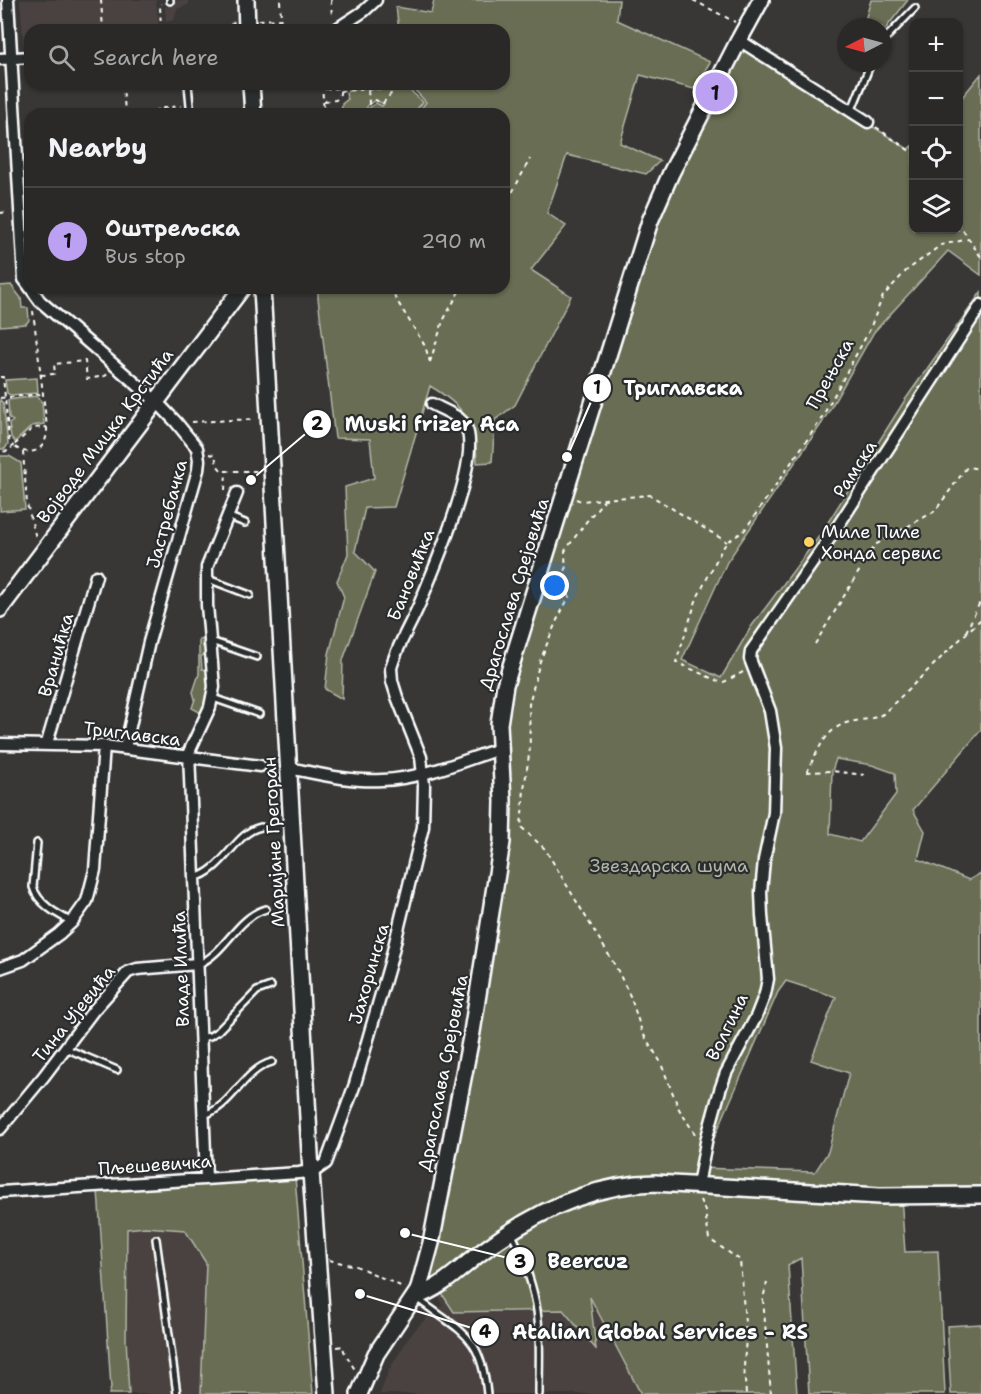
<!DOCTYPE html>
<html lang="en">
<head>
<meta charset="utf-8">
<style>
  body { margin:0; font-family:"Shantell Sans",sans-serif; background:#323130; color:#f1f3f6 }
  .controls { position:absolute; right:18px; top:18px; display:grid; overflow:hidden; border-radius:12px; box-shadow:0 2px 4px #0004 }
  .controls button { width:54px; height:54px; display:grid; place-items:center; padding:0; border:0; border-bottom:2px solid #464545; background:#2a2928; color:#f1f3f6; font:30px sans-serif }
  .compass { position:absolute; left:837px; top:18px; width:54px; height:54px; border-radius:50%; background:#2a2928; box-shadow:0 2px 4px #0004; rotate:264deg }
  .you { position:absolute; left:555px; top:586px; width:21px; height:21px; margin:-15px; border:4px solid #fff; border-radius:50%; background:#1a73e8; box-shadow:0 0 0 9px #1a73e833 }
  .badge { display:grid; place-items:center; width:39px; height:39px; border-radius:50%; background:#bca0f2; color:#111; font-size:20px; font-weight:700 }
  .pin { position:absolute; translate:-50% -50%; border:3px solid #fff; box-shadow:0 2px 6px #0006 }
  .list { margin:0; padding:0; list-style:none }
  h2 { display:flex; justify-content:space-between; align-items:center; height:78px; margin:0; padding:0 24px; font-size:26px }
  h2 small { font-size:20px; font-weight:400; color:#a5a6a8 }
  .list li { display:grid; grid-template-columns:39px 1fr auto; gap:18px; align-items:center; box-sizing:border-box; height:108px; padding:0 24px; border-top:2px solid #464545 }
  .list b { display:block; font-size:22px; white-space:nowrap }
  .list p { margin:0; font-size:20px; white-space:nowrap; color:#a5a6a8 }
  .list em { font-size:20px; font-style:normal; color:#a5a6a8 }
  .icon { flex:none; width:33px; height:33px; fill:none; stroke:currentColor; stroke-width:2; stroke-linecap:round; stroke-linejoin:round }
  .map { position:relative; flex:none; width:981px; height:1394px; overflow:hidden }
  .search { position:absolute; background:#2a2928; box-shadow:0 2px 4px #0004; left:24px; top:24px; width:486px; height:66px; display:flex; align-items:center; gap:15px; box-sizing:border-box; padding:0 21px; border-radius:18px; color:#a5a6a8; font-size:22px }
  .panel { position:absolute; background:#2a2928; box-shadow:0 2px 4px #0004; left:24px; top:108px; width:486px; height:186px; border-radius:18px }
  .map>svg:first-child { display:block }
  .built { fill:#494340 }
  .green { fill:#676d52; stroke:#b3b6a8; stroke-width:1.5; fill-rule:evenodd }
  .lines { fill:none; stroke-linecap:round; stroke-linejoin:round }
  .lane-casing { stroke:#fff; stroke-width:10 }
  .street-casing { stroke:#fff; stroke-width:15 }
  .secondary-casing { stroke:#fff; stroke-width:20 }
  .path { stroke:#fff; stroke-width:2; stroke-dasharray:4.5 4.5; stroke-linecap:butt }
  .lane { stroke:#2a2d2e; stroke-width:5 }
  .street { stroke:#2a2d2e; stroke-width:10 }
  .secondary { stroke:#2a2d2e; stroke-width:15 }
  .poi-dot { fill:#ffd166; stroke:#2a2d2e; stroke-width:2 }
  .labels { text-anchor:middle; stroke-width:4.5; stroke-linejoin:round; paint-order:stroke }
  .street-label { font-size:18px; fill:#fff; stroke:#2a2d2e }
  .poi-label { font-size:18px; fill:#fff; stroke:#2a2d2e; text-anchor:start }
  .park-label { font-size:18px; fill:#b3b6a8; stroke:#2a2d2e }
  .leader { fill:none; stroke:#fff; stroke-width:2 }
  .callout-dot { fill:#fff; stroke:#2a2d2e; stroke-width:2 }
  .mark-label { font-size:18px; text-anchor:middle; font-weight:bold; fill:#111 }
  .callout-label { font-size:20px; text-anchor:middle; font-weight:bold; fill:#fff; stroke:#2a2d2e; stroke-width:4.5; stroke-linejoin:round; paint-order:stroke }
</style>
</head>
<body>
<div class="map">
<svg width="981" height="1394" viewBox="0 0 981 1394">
  <rect width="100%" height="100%" fill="#383736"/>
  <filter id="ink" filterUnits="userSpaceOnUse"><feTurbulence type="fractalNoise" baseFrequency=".0167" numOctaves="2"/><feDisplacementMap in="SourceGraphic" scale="12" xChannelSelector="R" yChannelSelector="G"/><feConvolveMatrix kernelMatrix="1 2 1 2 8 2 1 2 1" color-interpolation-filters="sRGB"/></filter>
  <g filter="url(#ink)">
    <!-- built -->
    <path class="built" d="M20,0H156L159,30H30V48H24Z
      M173,0H188L189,4L177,9L174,20L166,22L165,7L173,6Z
      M115,1219L292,1226L301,1394H120Z
      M555,1227L686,1394H380L389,1370L409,1337L421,1323L442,1306L438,1292Z"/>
    <!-- green -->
    <path class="green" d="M434,0H619L617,20L710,62L694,89L640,75L620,143L660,161L646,174L567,155L547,213L566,226L531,270L571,296L515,405L495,420L492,462L477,463C476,423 464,406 430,386L394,507L365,508L355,551L375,572L343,660L342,699L325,689L329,654L344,597L337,581L348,554L345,487L374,478L370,439L335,438L318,298V288H504V114H417L426,102L409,84H504V30H399L396,7L431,13Z
      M871,0H908L882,33V27H863Z
      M744,45L908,149L913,145L914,230H958L959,101L981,74V275L948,251L874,332L822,423L727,562L682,660L721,678L751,627L820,535L905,400L981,292V730L913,810L925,831L918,859L969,880L981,873V1194L901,1196L905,1252L938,1251L945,1394H809L801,1258L788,1265L797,1394H641L590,1297L596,1349L563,1310L454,1312L427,1271L508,785L507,718L510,693L660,207ZM836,759L872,765L895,773L896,794L860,842L830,834L832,771ZM786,981L836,997L811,1060L849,1073L828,1152L815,1172L701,1168L778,992Z
      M366,84H403L423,102L413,114H370L369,108L376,103L382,106L384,104L375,100L367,106V114H341L342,104L348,99L346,94L348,90L366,88Z
      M11,285L21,298L22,308H28L29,320L26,324L0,326V286Z
      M37,378L38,393L10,395L7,393L5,380Z
      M36,396L42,402L44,424L32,426L15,442L11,437L9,424L13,421L9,418L8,400Z
      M0,400L3,403L8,444L5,449H0Z
      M0,456H9L21,463L25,509L0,511Z
      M206,639V642L202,643L203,647L207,646L208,654L201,656L202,669L209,670C211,686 210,700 203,714L192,708L195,699L193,692L199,674V640Z
      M295,1177L313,1394H201L206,1263L185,1230L145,1227L127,1229L126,1338L129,1394H109L111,1388L98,1190Z
      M981,1324V1394H951L947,1326Z"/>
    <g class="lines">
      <!-- lane casing -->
      <g class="lane-casing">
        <path id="lane" d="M170,0V1
          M882,42L915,8
          M188,84L190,106
          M851,112L871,63
          M227,516L245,523
          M208,579L250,595
          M211,641L257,657
          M213,698L259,714
          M37,843L33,887C38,904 57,914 72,922
          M194,878C224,871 235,832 261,827
          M199,964C226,952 237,917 266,909
          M200,1038L210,1036L218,1031L257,991L271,986
          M65,1048L117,1070
          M204,1115C233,1106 243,1070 272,1062
          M511,1232C522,1255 531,1279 536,1304C541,1333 539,1364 539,1394
          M156,1239L177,1394
          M418,1299C461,1333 481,1333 487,1394"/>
      </g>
      <!-- street casing -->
      <g class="street-casing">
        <path id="street" d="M8,0L24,279L40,301L156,401L176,422L197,448L199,460L198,470L149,642L125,748
          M335,30L364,11L376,0
          M739,40L868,122
          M0,59L30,57
          M47,743L96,576
          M0,744L104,746L260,766
          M289,768C319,774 351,782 382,780C421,779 462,761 499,749
          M0,968L23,960L59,934L72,922L87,901L95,870L104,746
          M0,1129L44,1076L93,1011L128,972L137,969L197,964
          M206,1178L189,752L210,707L214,687L207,605V567L237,493
          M698,1185L707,1137L720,1090L726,1073L756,1017L765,994L768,979L762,916L761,892L764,860L774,813L776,748L770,711L750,659L751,651L836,529L981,305
          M0,1192L299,1173L316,1170L326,1163L355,1084L390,963L423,827L424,785L421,757L397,697L392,681L391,668C397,646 410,626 419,605C433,572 482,459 466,427C461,416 443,410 432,404"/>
      </g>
      <!-- secondary casing -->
      <g class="secondary-casing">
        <path id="secondary" d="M246,0L247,30
          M251,84L253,114
          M262,288L311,1172L327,1394
          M0,609L242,288
          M415,1297C442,1288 460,1268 483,1251C533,1213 591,1184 655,1183L880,1196L981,1195
          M359,1394L376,1354L418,1291L431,1243L472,1032L502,842L503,801L499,724L505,685L650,221L671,173L739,40L761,0"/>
      </g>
      <!-- path -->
      <path class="path" d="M101,0L103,30
        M331,0L332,18
        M693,0L735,22
        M259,20L281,19L280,0
        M161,30L160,5L162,4
        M224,30L235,21
        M123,84L125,113
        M322,84L324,113L346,112V114
        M340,91L396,88L383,103L375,100L369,103L368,89
        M324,101L336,100L340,94V88L325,89V84
        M163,108L164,114
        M154,111L163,108L181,106
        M367,114L369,103
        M876,127L914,154
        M504,208L530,159
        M0,213L8,212
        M958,223L981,257
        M389,288L425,346L430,362
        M33,311L47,427C48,449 32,459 13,446L33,428L47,427
        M430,362L443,321L461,288
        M41,375L55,374L54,364L85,361L87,379L105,376L109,373
        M0,377H3L9,440L13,446L9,451L0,452
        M0,398L42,394
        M192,422L255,419
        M23,452L27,504L36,538
        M209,454L215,455L217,465L222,471H260
        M225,490L226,472
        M576,499L581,501L650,495L727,542
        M605,499L586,522L565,551L566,580L569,597L556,622L540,661L529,704L530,748L524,789L521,827L545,849L616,967L631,998L642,1032L660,1061L679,1109L695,1134
        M966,632L981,600
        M815,644L875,545L935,511L967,467L981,469
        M743,672L722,683L676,662L697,598L721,551L727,542L744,531L820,421L869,331L883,296L906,271L941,245L969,239
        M807,772C817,752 826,727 850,722C862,719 872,720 883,714L981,619
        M807,772L832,771L864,775
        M700,1200L705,1211L709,1239L740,1260L746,1336L744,1367L746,1394
        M329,1260L356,1266L405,1288
        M767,1282L763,1299L771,1394
        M337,1347L343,1346L344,1351L355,1370"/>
      <!-- lane -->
      <use href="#lane" class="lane"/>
      <!-- street -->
      <use href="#street" class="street"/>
      <!-- secondary -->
      <use href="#secondary" class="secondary"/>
    </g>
  </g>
  <!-- markers -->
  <circle class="poi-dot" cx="809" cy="542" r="6"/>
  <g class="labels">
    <!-- street labels -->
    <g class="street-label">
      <text transform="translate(830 374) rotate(-61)" y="6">Прењска</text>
      <text transform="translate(105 436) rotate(-53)" y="6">Војводе Мицка Крстића</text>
      <text transform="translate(855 469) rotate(-57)" y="6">Рамска</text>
      <text transform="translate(167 514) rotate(-75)" y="6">Јастребачка</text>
      <text transform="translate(411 575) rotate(-68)" y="6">Бановићка</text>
      <text transform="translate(514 594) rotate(-73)" y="6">Драгослава Срејовића</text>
      <text transform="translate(56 655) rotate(-74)" y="6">Вранићка</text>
      <text transform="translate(132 734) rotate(7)" y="6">Триглавска</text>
      <text transform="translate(274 842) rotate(-93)" y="6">Маријане Грегоран</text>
      <text transform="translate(181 969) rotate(-92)" y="6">Владе Илића</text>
      <text transform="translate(369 974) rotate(-74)" y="6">Јахоринска</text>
      <text transform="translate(74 1014) rotate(-51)" y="6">Тина Ујевића</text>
      <text transform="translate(727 1027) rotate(-64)" y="6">Волгина</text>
      <text transform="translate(443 1073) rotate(-79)" y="6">Драгослава Срејовића</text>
      <text transform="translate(155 1165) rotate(-4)" y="6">Пљешевичка</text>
    </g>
    <!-- poi labels -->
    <g class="poi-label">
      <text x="821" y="538">Миле Пиле<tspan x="821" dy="21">Хонда сервис</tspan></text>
    </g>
    <!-- park labels -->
    <g class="park-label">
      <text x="669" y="872">Звездарска шума</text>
    </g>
  </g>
  <!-- callouts -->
  <path class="leader" d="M567 457L597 388M251 480L317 424M405 1233L520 1261M360 1294L485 1332"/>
  <g class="callout-dot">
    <circle cx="567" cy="457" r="6"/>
    <circle cx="251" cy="480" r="6"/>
    <circle cx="405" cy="1233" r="6"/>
    <circle cx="360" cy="1294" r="6"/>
    <circle cx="597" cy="388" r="15"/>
    <circle cx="317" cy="424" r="15"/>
    <circle cx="520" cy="1261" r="15"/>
    <circle cx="485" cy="1332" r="15"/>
  </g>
  <g class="mark-label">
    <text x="597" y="394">1</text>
    <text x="317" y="430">2</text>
    <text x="520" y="1268">3</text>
    <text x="485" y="1338">4</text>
  </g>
  <g class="callout-label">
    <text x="683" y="395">Триглавска</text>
    <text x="432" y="431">Muski frizer Aca</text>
    <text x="588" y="1268">Beercuz</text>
    <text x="660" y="1339">Atalian Global Services - RS</text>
  </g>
</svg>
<div class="controls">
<button>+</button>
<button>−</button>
<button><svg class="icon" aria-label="locate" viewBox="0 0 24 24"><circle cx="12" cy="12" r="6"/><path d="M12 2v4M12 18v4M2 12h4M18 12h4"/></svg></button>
<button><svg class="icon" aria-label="layers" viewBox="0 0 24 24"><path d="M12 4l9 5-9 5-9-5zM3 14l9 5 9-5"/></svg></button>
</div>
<svg class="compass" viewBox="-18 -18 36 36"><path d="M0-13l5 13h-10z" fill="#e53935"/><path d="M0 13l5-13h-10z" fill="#a5a6a8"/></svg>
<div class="you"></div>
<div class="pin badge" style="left:715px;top:92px">1</div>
<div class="search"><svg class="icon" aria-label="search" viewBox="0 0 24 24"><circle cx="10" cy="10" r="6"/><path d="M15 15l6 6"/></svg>Search here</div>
<section class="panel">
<h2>Nearby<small></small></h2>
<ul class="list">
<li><span class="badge">1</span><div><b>Оштрељска</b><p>Bus stop</p></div><em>290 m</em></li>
</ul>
</section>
</div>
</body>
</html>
